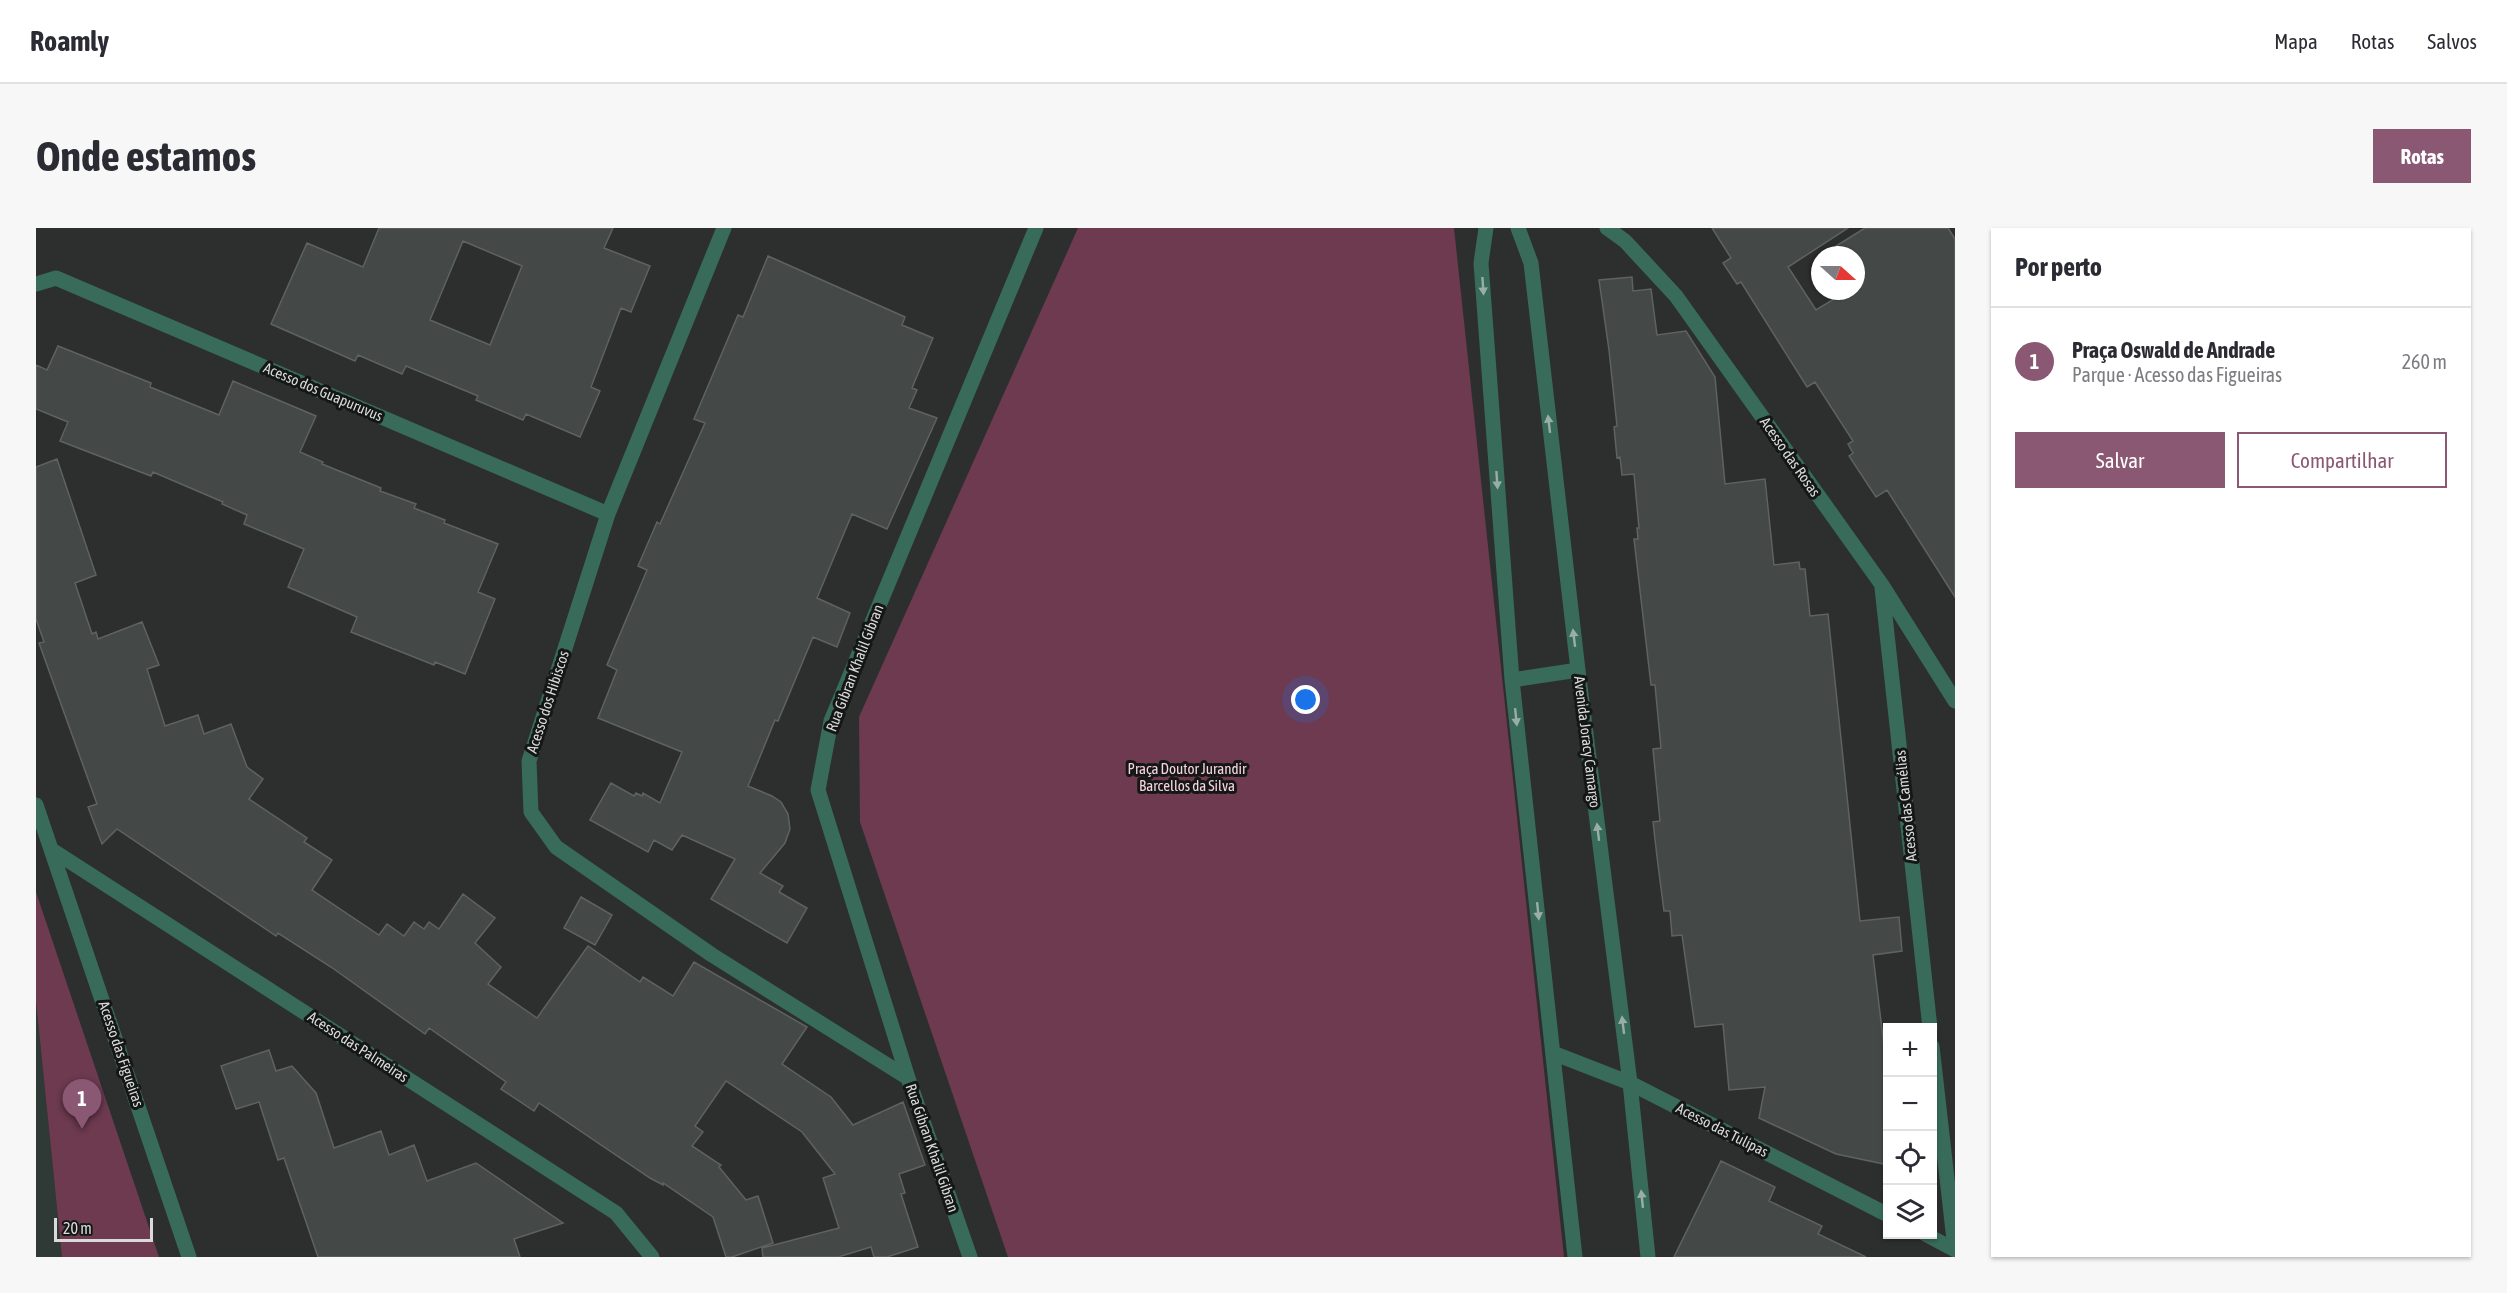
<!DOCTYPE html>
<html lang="pt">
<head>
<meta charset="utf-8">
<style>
  body { margin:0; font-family:"Asap Condensed",sans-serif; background:#f7f7f7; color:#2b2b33 }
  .controls { position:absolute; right:18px; bottom:18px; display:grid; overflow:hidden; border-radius:0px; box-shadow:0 2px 4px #0004 }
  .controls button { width:54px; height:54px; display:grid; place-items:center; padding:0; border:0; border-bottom:2px solid #e1e1e2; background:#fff; color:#2b2b33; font:30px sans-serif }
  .compass { position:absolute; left:1775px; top:18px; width:54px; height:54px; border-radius:50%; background:#fff; box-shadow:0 2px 4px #0004; rotate:111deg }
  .scale { position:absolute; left:18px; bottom:15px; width:99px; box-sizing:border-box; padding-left:6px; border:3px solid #d9dbda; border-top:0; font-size:16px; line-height:21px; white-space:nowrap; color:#d9dbda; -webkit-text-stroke:4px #151716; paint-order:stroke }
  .you { position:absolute; left:1270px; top:472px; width:21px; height:21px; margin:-15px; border:4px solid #fff; border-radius:50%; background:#1a73e8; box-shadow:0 0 0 9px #1a73e833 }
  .badge { display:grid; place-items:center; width:39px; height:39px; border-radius:50%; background:#8a5872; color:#fff; font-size:20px; font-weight:700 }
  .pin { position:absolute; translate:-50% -50px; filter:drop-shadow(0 2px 3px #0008) }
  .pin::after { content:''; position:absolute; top:32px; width:21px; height:18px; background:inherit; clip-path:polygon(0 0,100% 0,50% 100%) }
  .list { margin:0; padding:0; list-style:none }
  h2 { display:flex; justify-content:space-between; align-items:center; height:78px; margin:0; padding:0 24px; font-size:26px }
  h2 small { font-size:20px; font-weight:400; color:#7c7c81 }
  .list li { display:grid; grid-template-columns:39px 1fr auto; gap:18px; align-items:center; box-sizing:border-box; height:108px; padding:0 24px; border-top:2px solid #e1e1e2 }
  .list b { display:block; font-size:22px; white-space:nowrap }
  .list p { margin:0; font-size:20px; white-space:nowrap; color:#7c7c81 }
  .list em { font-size:20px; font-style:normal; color:#7c7c81 }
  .actions { display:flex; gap:12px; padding:18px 24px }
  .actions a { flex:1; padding:14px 0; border:2px solid #8a5872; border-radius:0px; text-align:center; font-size:21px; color:#8a5872 }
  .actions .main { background:#8a5872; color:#fff }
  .icon { flex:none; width:33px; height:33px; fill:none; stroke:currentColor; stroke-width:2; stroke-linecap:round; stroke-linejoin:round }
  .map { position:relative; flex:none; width:1919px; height:1029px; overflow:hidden; border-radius:0px }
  header { display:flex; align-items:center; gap:36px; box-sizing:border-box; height:84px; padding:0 30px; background:#fff; border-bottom:2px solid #e1e1e2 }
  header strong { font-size:28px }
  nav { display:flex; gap:33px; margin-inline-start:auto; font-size:21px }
  .intro { display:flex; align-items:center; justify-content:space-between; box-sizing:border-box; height:144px; padding:0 36px }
  h1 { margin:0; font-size:42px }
  .button { padding:15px 27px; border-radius:0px; background:#8a5872; color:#fff; font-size:21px; font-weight:700 }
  main { display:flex; gap:36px; padding:0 36px }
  aside { flex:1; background:#fff; border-radius:0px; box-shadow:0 2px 4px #0004 }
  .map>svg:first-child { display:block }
  .built { fill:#2f3935 }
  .green { fill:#6d3a50 }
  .building { fill:#444846; stroke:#5e6260; stroke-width:1.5; fill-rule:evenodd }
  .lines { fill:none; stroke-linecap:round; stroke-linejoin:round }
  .minor { stroke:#386b59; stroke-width:15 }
  .oneway { fill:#99aea6 }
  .labels { text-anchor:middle; stroke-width:6; stroke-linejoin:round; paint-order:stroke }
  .street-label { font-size:15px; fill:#d9dbda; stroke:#151716 }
  .park-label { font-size:15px; fill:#f7d3e0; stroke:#151716 }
</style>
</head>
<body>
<header>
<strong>Roamly</strong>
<nav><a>Mapa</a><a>Rotas</a><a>Salvos</a></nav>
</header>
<div class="intro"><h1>Onde estamos</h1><a class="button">Rotas</a></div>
<main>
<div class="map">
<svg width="1919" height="1029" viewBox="0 0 1919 1029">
  <rect width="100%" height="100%" fill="#2c2f2e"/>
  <!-- built -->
  <path class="built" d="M0,773L26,1029H0Z"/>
  <!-- green -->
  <path class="green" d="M1042,0H1418L1528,1029H972L824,594L823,489Z
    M0,664L123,1029H26L0,773Z"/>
  <!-- building -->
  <path class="building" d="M343,0H577L568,20L614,38L595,84L585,80L555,159L564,163L544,209L490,186L487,192L440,172L442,168L370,138L366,146L322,127L319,133L235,96L271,15L327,39ZM427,13L486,38L454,117L394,92Z
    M1676,0H1812L1752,39L1780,82L1811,63H1820V58L1824,55L1820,49V27H1806L1800,18L1829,0H1912L1919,11V369L1851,262L1840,269L1813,228L1817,225L1812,216L1817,213L1779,154L1771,159L1705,54L1701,56L1687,35L1695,30Z
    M732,28L869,89L866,97L897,110L876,160L881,162L873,180L901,190L851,301L816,286L781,370L814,385L801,419L777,409L742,493L739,492L712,558L736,568L745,574L752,586L754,601L749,615L724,645L747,658L743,664L771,680L751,715L675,671L699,631L646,607L636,622L618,612L612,624L554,592L575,555L598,568L600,565L606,568L607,565L624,575L646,524L562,490L581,442L571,437L611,342L602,338L621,294L624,296L669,195L658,191L702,87L707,89Z
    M1596,49L1597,63L1615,61L1621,107L1650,103L1679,149L1689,256L1729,251L1738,337L1763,334L1764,341H1769L1774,388L1792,386L1824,693L1863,689L1866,723L1837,727L1851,843V916L1848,936L1800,926L1723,890L1729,859L1693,862L1687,796L1659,799L1646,707L1636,708L1634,683H1628L1622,637L1617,594L1624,593L1617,521L1625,520L1619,457H1615L1598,311H1602L1601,300H1603L1598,246L1586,247L1584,229L1581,230L1578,199L1581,198L1573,122L1563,52Z
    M22,118L115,155L114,159L183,187L197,153L280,188L264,224L287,234L286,236L345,260L344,263L380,276L378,280L409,292L408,295L462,316L442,364L459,371L429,446L399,434L398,437L315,404L321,389L252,359L268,321L208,296L211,287L186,276L187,274L117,244L115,248L24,213L32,194L0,181V137L11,142Z
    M21,231L60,347L39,355L56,406L60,404L62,411L106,394L123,437L111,441L129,498L162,487L168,506L195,496L211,539L227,551L213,571L271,610L268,614L296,632L276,662L343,707L351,696L368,708L378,694L388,701L393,694L403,701L427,666L459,690L439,715L465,739L452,756L501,790L552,718L604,754L607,749L637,768L658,734L771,799L746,836L795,869L817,897L867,874L889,937L863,946L869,965L865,966L882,1019L851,1029H838L835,1019L802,1029H727L726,1020L803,1000L787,950L799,946L766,904L690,853L659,898L667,904L656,918L685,937L683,939L710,972L722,968L737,1015L696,1029H690L677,989L627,955V957L614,950L503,875L498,883L465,861L470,854L393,800L389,806L295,739L242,705L240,708L81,601L66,616L52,579L61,576L3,415L8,414L0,391V239Z
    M545,669L576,687L559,717L528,700Z
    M233,822L240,843L256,838L280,865L298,920L345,903L353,927L378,917L391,953L440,935L527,995L478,1011L484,1029H282L248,930L242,932L223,874L200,881L185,838Z
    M1685,933L1739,959L1733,973L1786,998L1782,1006L1830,1029H1638Z"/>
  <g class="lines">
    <!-- minor -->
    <path class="minor" d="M688,0L572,286L493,533L495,584L520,619L676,727L872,850
      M1450,0L1445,35L1476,452L1539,1029
      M1482,0L1495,35L1542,442L1594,855L1612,1029
      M1571,0L1589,13L1640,68L1846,357L1919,473
      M0,56L20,50L572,286
      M1846,360L1894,800
      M1476,452L1542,442
      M0,577L153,1029
      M16,622L580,985L616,1029
      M1896,818L1919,1021
      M1517,825L1594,855L1852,987
      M1889,1006L1919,1022
      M934,1029L872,850L782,562L795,493L1000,0"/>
  </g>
  <!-- one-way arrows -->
  <defs><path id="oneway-solid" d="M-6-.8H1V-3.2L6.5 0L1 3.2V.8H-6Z" transform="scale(1.5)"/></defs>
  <g class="oneway">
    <use href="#oneway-solid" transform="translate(1447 58) rotate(86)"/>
    <use href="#oneway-solid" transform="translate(1513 196) rotate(-97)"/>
    <use href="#oneway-solid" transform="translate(1461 252) rotate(86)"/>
    <use href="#oneway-solid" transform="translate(1538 410) rotate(-97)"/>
    <use href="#oneway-solid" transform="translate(1480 489) rotate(84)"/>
    <use href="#oneway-solid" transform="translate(1562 604) rotate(-97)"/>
    <use href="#oneway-solid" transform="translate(1502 683) rotate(84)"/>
    <use href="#oneway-solid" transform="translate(1587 797) rotate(-97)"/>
    <use href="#oneway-solid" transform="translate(1606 971) rotate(-96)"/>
  </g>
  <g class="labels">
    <!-- street labels -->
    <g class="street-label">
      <text transform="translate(287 164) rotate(23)" y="5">Acesso dos Guapuruvus</text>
      <text transform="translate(1754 229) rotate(55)" y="5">Acesso das Rosas</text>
      <text transform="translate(819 440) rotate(-69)" y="5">Rua Gibran Khalil Gibran</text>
      <text transform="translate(512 474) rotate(-72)" y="5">Acesso dos Hibiscos</text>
      <text transform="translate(1551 514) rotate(83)" y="5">Avenida Joracy Camargo</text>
      <text transform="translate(1870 578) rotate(-96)" y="5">Acesso das Camélias</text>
      <text transform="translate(322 819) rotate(33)" y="5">Acesso das Palmeiras</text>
      <text transform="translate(85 826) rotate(71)" y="5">Acesso das Figueiras</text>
      <text transform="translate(1686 902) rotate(27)" y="5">Acesso das Tulipas</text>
      <text transform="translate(896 920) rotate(71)" y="5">Rua Gibran Khalil Gibran</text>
    </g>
    <!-- park labels -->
    <g class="park-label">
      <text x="1151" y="546">Praça Doutor Jurandir<tspan x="1151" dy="17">Barcellos da Silva</tspan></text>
    </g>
  </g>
</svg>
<div class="controls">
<button>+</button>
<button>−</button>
<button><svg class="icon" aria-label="locate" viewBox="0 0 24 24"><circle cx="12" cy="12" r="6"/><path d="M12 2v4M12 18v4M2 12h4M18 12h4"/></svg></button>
<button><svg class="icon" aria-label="layers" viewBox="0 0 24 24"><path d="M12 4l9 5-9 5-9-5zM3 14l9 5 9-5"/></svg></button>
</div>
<svg class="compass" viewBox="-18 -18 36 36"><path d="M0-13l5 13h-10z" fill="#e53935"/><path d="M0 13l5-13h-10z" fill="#7c7c81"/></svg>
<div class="scale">20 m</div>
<div class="you"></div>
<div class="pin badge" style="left:46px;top:901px">1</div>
</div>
<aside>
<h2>Por perto<small></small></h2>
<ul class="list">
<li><span class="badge">1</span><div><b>Praça Oswald de Andrade</b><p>Parque · Acesso das Figueiras</p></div><em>260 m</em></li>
</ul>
<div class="actions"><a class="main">Salvar</a><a>Compartilhar</a></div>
</aside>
</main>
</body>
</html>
